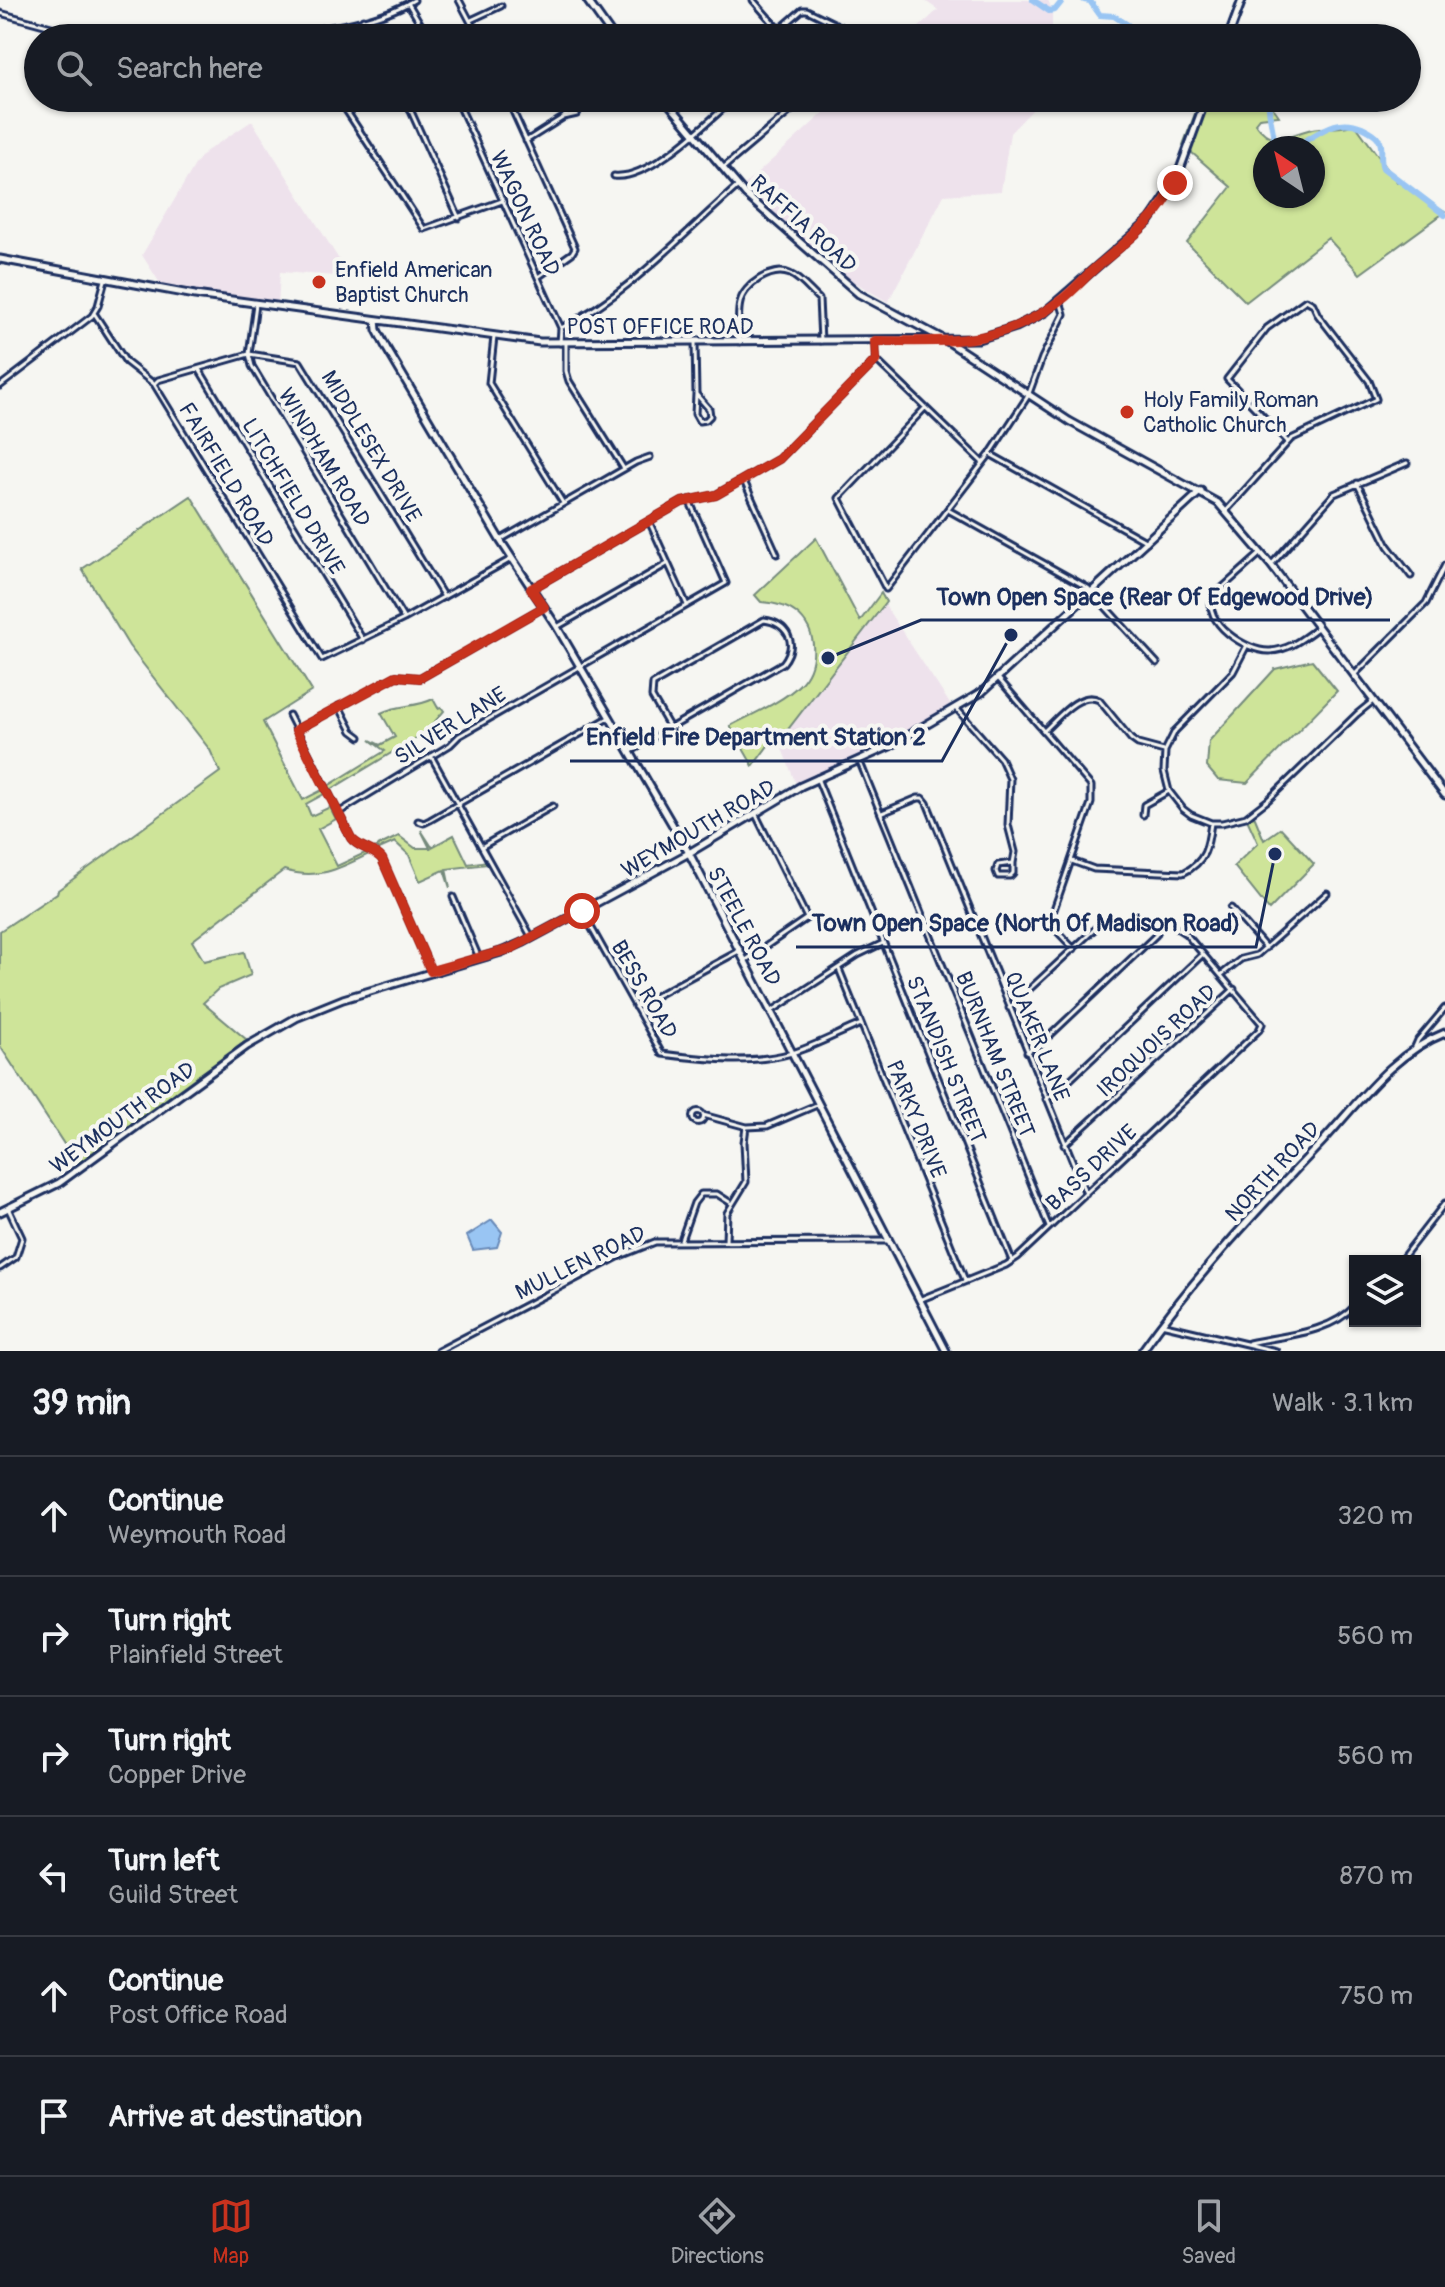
<!DOCTYPE html>
<html lang="en">
<head>
<meta charset="utf-8">
<style>
  body { margin:0; font-family:Pangolin,sans-serif; background:#242831; color:#f1f3f6 }
  .controls { position:absolute; right:24px; bottom:24px; display:grid; overflow:hidden; border-radius:0px; box-shadow:0 2px 6px #0004 }
  .controls button { width:72px; height:72px; display:grid; place-items:center; padding:0; border:0; border-bottom:2px solid #363941; background:#171b24; color:#f1f3f6; font:40px sans-serif }
  .compass { position:absolute; left:1253px; top:136px; width:72px; height:72px; border-radius:50%; background:#171b24; box-shadow:0 2px 6px #0004; rotate:325deg }
  .stop { position:absolute; width:24px; height:24px; margin:-18px; border:6px solid #c8321e; border-radius:50%; background:#fff }
  .stop.end { background:#c8321e; border-color:#fff; box-shadow:0 2px 8px #0008 }
  .list { margin:0; padding:0; list-style:none }
  h2 { display:flex; justify-content:space-between; align-items:center; height:104px; margin:0; padding:0 32px; font-size:34px }
  h2 small { font-size:26px; font-weight:400; color:#9ea1a6 }
  .list li { display:grid; grid-template-columns:52px 1fr auto; gap:24px; align-items:center; box-sizing:border-box; height:120px; padding:0 32px; border-top:2px solid #363941 }
  .list b { display:block; font-size:30px; white-space:nowrap }
  .list p { margin:0; font-size:26px; white-space:nowrap; color:#9ea1a6 }
  .list em { font-size:26px; font-style:normal; color:#9ea1a6 }
  .icon { flex:none; width:44px; height:44px; fill:none; stroke:currentColor; stroke-width:2; stroke-linecap:round; stroke-linejoin:round }
  .map { position:relative; flex:none; width:1445px; height:1351px; overflow:hidden }
  .search { position:absolute; background:#171b24; box-shadow:0 2px 6px #0004; left:24px; right:24px; top:24px; height:88px; display:flex; align-items:center; gap:20px; box-sizing:border-box; padding:0 28px; border-radius:44px; color:#9ea1a6; font-size:30px }
  .sheet { height:824px; background:#171b24 }
  nav { display:flex; justify-content:space-around; align-items:center; box-sizing:border-box; height:112px; border-top:2px solid #363941; background:#171b24; font-size:22px; color:#9ea1a6 }
  nav a { display:grid; justify-items:center; gap:4px }
  nav .on { color:#c8321e }
  .map>svg:first-child { display:block }
  .built { fill:#eee2ec }
  .green { fill:#cee499; stroke:#748a7c; stroke-width:2; fill-rule:evenodd }
  .water { fill:#99c5f3; stroke:#6789b7; stroke-width:2 }
  .lines { fill:none; stroke-linecap:round; stroke-linejoin:round }
  .river { stroke:#99c5f3; stroke-width:6 }
  .street-casing { stroke:#1b2f5e; stroke-width:9 }
  .secondary-casing { stroke:#1b2f5e; stroke-width:11 }
  .street { stroke:#f6f6f2; stroke-width:3 }
  .secondary { stroke:#f6f6f2; stroke-width:5 }
  .route { stroke:#c8321e; stroke-width:10 }
  .poi-dot { fill:#c8321e; stroke:#f6f6f2; stroke-width:3 }
  .labels { text-anchor:middle; stroke-width:8; stroke-linejoin:round; paint-order:stroke }
  .street-label { font-size:22px; fill:#1b2f5e; stroke:#f6f6f2 }
  .poi-label { font-size:22px; fill:#1b2f5e; stroke:#f6f6f2; text-anchor:start }
  .leader { fill:none; stroke:#1b2f5e; stroke-width:3 }
  .callout-dot { fill:#1b2f5e; stroke:#f6f6f2; stroke-width:3 }
  .callout-label { font-size:24px; text-anchor:middle; font-weight:bold; fill:#1b2f5e; stroke:#f6f6f2; stroke-width:8; stroke-linejoin:round; paint-order:stroke }
</style>
</head>
<body>
<div class="map">
<svg width="1445" height="1351" viewBox="0 0 1445 1351">
  <rect width="100%" height="100%" fill="#f6f6f2"/>
  <filter id="ink" filterUnits="userSpaceOnUse"><feTurbulence type="fractalNoise" baseFrequency=".0125" numOctaves="2"/><feDisplacementMap in="SourceGraphic" scale="16" xChannelSelector="R" yChannelSelector="G"/><feConvolveMatrix kernelMatrix="1 2 1 2 8 2 1 2 1" color-interpolation-filters="sRGB"/></filter>
  <g filter="url(#ink)">
    <!-- built -->
    <path class="built" d="M924,0H1048L1052,10V38H907L938,10Z
      M840,98H1044L1010,133L1001,191L944,195L888,302L834,270L740,189Z
      M252,121L350,277L280,272L278,307L163,288L142,255L196,163L205,152Z
      M884,604L952,707L888,744L796,784L779,741Z"/>
    <!-- green -->
    <path class="green" d="M1201,98C1226,98 1265,90 1279,116L1259,118L1255,123C1276,153 1292,130 1319,128C1331,127 1339,129 1351,125L1357,127L1397,182L1412,188L1421,198L1445,212L1360,274L1328,238L1246,302L1187,243L1231,187L1183,145ZM1265,148H1313V196H1265Z
      M191,496L312,691L263,722L303,800L322,790L324,794L306,804L311,816L330,807L336,819L318,829L337,866L367,852L371,853C341,868 318,881 284,870L192,941L204,961L244,952L251,975L218,989L203,1003L247,1040L77,1164L0,1046V931L57,893L58,890L220,772L210,750L129,646L82,569Z
      M816,538L860,621L881,593L886,602L779,741L773,739L753,766L730,726C752,714 781,703 799,685C819,666 818,630 796,613C786,605 774,603 761,602L755,595Z
      M1312,660L1337,691L1247,783L1218,780L1207,767L1209,741L1275,669Z
      M433,699L438,708L441,707L444,711L426,732L330,790L328,786L385,751L370,740L380,745L395,737L381,713C398,704 416,708 433,699Z
      M1252,811L1264,840L1281,828L1314,864L1269,910L1234,866L1258,843L1245,815Z
      M421,830L432,847L454,835L468,864L487,861L488,864L446,869L450,888L444,870L420,881L409,855L395,842L379,849L376,847L399,836L415,848H430Z"/>
    <!-- water -->
    <path class="water" d="M492,1220L502,1232L497,1247L473,1250L467,1236Z"/>
    <g class="lines">
      <!-- river -->
      <path class="river" d="M1033,0L1049,11L1055,10L1063,0
        M1084,0L1090,1L1100,15L1114,16L1128,25L1131,38
        M1269,98C1267,115 1274,127 1274,144C1303,160 1323,110 1362,127C1368,130 1375,133 1378,138C1385,148 1378,157 1383,168L1445,215"/>
      <!-- street casing -->
      <g class="street-casing">
        <path id="street" d="M459,0L479,38
          M753,0L786,38
          M408,3L429,38
          M0,13L92,38
          M363,19L374,38
          M471,20L501,6
          M779,30L802,10H807L846,29L845,38
          M235,38C292,31 363,30 414,0
          M338,98L424,229L502,201
          M405,98L459,218
          M456,98L561,328L560,343
          M507,98L575,248L572,253L538,277
          M526,141L564,117L577,114L579,110L572,106L564,117
          M723,168L806,98
          M614,176C651,180 708,121 735,98
          M256,304L249,354L252,366L404,619
          M94,313L126,362L154,384L322,659L404,619L511,559
          M561,328C628,295 682,235 738,186
          M494,337L489,383L563,503
          M875,341L876,360L983,463
          M695,342L696,394
          M740,342C739,329 737,315 740,303C743,285 772,266 790,274C801,279 810,291 819,299L821,341
          M566,343V371L569,381L624,469
          M199,369L363,640
          M154,384L158,380L249,354L300,362L444,597
          M0,386L92,316L98,306L105,280
          M696,394L709,409L710,416L706,420L699,421L695,414Z
          M925,408L839,498L886,589L990,454L1028,396L1042,358L1064,314L1060,301
          M990,454L1147,542
          M744,481L777,554
          M1357,483L1388,546L1411,576
          M948,510L1088,588L1157,663
          M1226,511L1291,439L1376,399L1369,381L1318,315L1313,304L1306,300L1267,328L1227,379L1287,441
          M649,521L687,605
          M500,540L636,462L650,457
          M1261,553L1213,596C1201,621 1246,652 1270,651C1289,650 1302,639 1316,629
          M1271,565L1334,494L1407,463
          M531,589L682,502L716,495L779,459L876,360
          M764,620C787,623 799,643 783,663L670,728L652,697L653,684Z
          M557,627L667,564
          M1246,647L1233,672L1175,731L1165,751L1164,771L1169,791L1183,809L1191,815L1211,823H1222L1246,817L1268,800L1357,714L1373,701
          M1354,675L1426,603L1445,565
          M998,678L1091,786V803L1051,918L1054,928L1074,949
          M339,706L352,731L360,737
          M957,709L1001,759L1010,779L1008,825L1015,852L1013,863L998,865L996,871L998,876H1010L1013,873V863
          M289,715L351,838C359,849 373,848 382,859L431,971
          M296,730L396,676L420,678L544,607
          M1045,730C1058,718 1080,690 1099,700L1131,739L1138,744L1164,751
          M630,752L668,729
          M431,756L532,938
          M859,760L1049,1227
          M817,778L1012,1261
          M338,813L450,745L459,736L726,583L689,500
          M882,813L918,798H923L927,803L1086,1194
          M1143,815L1144,805L1169,791
          M418,821L424,823L430,820L610,717
          M483,846L553,806
          M1072,861L1094,869L1183,873C1206,862 1208,846 1211,823
          M453,897L479,958
          M1231,908L1266,948
          M582,911L662,1054C705,1059 749,1065 792,1053C815,1046 839,1033 861,1024
          M746,960L807,918L756,815
          M839,969L965,1280
          M1221,975L1241,959L1257,955L1327,893
          M635,1007L741,950
          M772,1011L858,955L883,943
          M1414,1049L1418,1040L1445,1008
          M1027,1052L1042,1043L1156,935L1160,926
          M1046,1099L1057,1092L1201,956
          M692.5 1117a5.5 5.5 0 1 1 11 0a5.5 5.5 0 1 1-11 0Z
          M703,1115L747,1127L767,1126L819,1104
          M1064,1145L1234,989
          M681,1240L694,1203L701,1194H717L731,1203
          M726,1241L727,1213L746,1182L744,1142L746,1127
          M1400,1261L1445,1203
          M0,1268L16,1257L22,1238L8,1208
          M919,1300L1006,1265L1018,1257L1259,1030L1262,1024L1186,934L1172,925L1106,922L1099,925L1009,1008
          M1161,1324L1276,1351
          M1249,1343C1284,1335 1329,1334 1355,1306
          M438,1351L620,1256L655,1242L888,1241"/>
      </g>
      <!-- secondary casing -->
      <g class="secondary-casing">
        <path id="secondary" d="M587,0L614,38
          M1228,38L1242,0
          M664,98L745,194L859,294L947,341L1069,421L1218,503L1271,565L1445,795
          M0,259L195,295L540,342L978,339L1016,327L1045,312L1150,220L1175,183L1206,98
          M376,320L377,330L387,349L500,540L557,627L689,853L946,1351
          M0,1212L59,1183L247,1046L296,1018L343,999L501,952L524,942L689,853L801,786L890,746L982,692L1201,491
          M1142,1351C1196,1275 1258,1209 1322,1142C1359,1102 1393,1053 1445,1033"/>
      </g>
      <!-- street -->
      <use href="#street" class="street"/>
      <!-- secondary -->
      <use href="#secondary" class="secondary"/>
    </g>
  </g>
  <g class="lines" filter="url(#ink)">
    <!-- route -->
    <path class="route" d="M582,911L510,949L431,971L382,859C373,848 359,849 351,838L296,730L396,676L420,678L544,607L531,589L682,502L716,495L779,459L876,360L875,341C948,341 1000,347 1061,300C1076,289 1087,274 1101,263C1130,239 1159,218 1175,183"/>
  </g>
  <!-- markers -->
  <g class="poi-dot">
    <circle cx="319" cy="282" r="8"/>
    <circle cx="1127" cy="412" r="8"/>
  </g>
  <g class="labels">
    <!-- street labels -->
    <g class="street-label">
      <text transform="translate(526 213) rotate(65)" y="8">WAGON ROAD</text>
      <text transform="translate(804 223) rotate(42)" y="8">RAFFIA ROAD</text>
      <text x="660" y="334">POST OFFICE ROAD</text>
      <text transform="translate(372 446) rotate(59)" y="8">MIDDLESEX DRIVE</text>
      <text transform="translate(325 457) rotate(59)" y="8">WINDHAM ROAD</text>
      <text transform="translate(227 474) rotate(59)" y="8">FAIRFIELD ROAD</text>
      <text transform="translate(294 496) rotate(59)" y="8">LITCHFIELD DRIVE</text>
      <text transform="translate(450 725) rotate(-32)" y="8">SILVER LANE</text>
      <text transform="translate(698 828) rotate(-30)" y="8">WEYMOUTH ROAD</text>
      <text transform="translate(745 926) rotate(62)" y="8">STEELE ROAD</text>
      <text transform="translate(645 989) rotate(60)" y="8">BESS ROAD</text>
      <text transform="translate(1038 1036) rotate(68)" y="8">QUAKER LANE</text>
      <text transform="translate(1156 1040) rotate(-43)" y="8">IROQUOIS ROAD</text>
      <text transform="translate(996 1054) rotate(68)" y="8">BURNHAM STREET</text>
      <text transform="translate(947 1059) rotate(68)" y="8">STANDISH STREET</text>
      <text transform="translate(122 1117) rotate(-36)" y="8">WEYMOUTH ROAD</text>
      <text transform="translate(917 1119) rotate(68)" y="8">PARKY DRIVE</text>
      <text transform="translate(1091 1167) rotate(-43)" y="8">BASS DRIVE</text>
      <text transform="translate(1272 1171) rotate(-47)" y="8">NORTH ROAD</text>
      <text transform="translate(580 1262) rotate(-26)" y="8">MULLEN ROAD</text>
    </g>
    <!-- poi labels -->
    <g class="poi-label">
      <text x="335" y="277">Enfield American<tspan x="335" dy="25">Baptist Church</tspan></text>
      <text x="1143" y="407">Holy Family Roman<tspan x="1143" dy="25">Catholic Church</tspan></text>
    </g>
  </g>
  <!-- callouts -->
  <path class="leader" d="M828 658L921 620H1390M1011 635L942 761H570M1275 854L1256 947H796"/>
  <g class="callout-dot">
    <circle cx="828" cy="658" r="8"/>
    <circle cx="1011" cy="635" r="8"/>
    <circle cx="1275" cy="854" r="8"/>
  </g>
  <g class="callout-label">
    <text x="1155" y="605">Town Open Space (Rear Of Edgewood Drive)</text>
    <text x="756" y="745">Enfield Fire Department Station 2</text>
    <text x="1026" y="931">Town Open Space (North Of Madison Road)</text>
  </g>
</svg>
<div class="controls">
<button><svg class="icon" aria-label="layers" viewBox="0 0 24 24"><path d="M12 4l9 5-9 5-9-5zM3 14l9 5 9-5"/></svg></button>
</div>
<svg class="compass" viewBox="-18 -18 36 36"><path d="M0-13l5 13h-10z" fill="#e53935"/><path d="M0 13l5-13h-10z" fill="#9ea1a6"/></svg>
<div class="stop" style="left:582px;top:911px"></div>
<div class="stop end" style="left:1175px;top:183px"></div>
<div class="search"><svg class="icon" aria-label="search" viewBox="0 0 24 24"><circle cx="10" cy="10" r="6"/><path d="M15 15l6 6"/></svg>Search here</div>
</div>
<section class="sheet">
<h2>39 min<small>Walk · 3.1 km</small></h2>
<ul class="list">
<li><svg class="icon" aria-label="ahead" viewBox="0 0 24 24"><path d="M12 20V5M6 11l6-6 6 6"/></svg><div><b>Continue</b><p>Weymouth Road</p></div><em>320 m</em></li>
<li><svg class="icon" aria-label="right" viewBox="0 0 24 24"><path d="M7 20v-9h11M14 6l5 5-5 5"/></svg><div><b>Turn right</b><p>Plainfield Street</p></div><em>560 m</em></li>
<li><svg class="icon" aria-label="right" viewBox="0 0 24 24"><path d="M7 20v-9h11M14 6l5 5-5 5"/></svg><div><b>Turn right</b><p>Copper Drive</p></div><em>560 m</em></li>
<li><svg class="icon" aria-label="left" viewBox="0 0 24 24"><path d="M17 20v-9H6M10 6l-5 5 5 5"/></svg><div><b>Turn left</b><p>Guild Street</p></div><em>870 m</em></li>
<li><svg class="icon" aria-label="ahead" viewBox="0 0 24 24"><path d="M12 20V5M6 11l6-6 6 6"/></svg><div><b>Continue</b><p>Post Office Road</p></div><em>750 m</em></li>
<li><svg class="icon" aria-label="arrive" viewBox="0 0 24 24"><path d="M6 21V4h12l-3 4 3 4H6"/></svg><div><b>Arrive at destination</b></div></li>
</ul>
</section>
<nav>
<a class="on"><svg class="icon" aria-label="map" viewBox="0 0 24 24"><path d="M3 6l6-2 6 2 6-2v14l-6 2-6-2-6 2zM9 4v14M15 6v14"/></svg>Map</a>
<a><svg class="icon" aria-label="directions" viewBox="0 0 24 24"><path d="M12 3l9 9-9 9-9-9zM9 14v-3h6M13 9l2 2-2 2"/></svg>Directions</a>
<a><svg class="icon" aria-label="saved" viewBox="0 0 24 24"><path d="M7 4h10v16l-5-4-5 4z"/></svg>Saved</a>
</nav>
</body>
</html>
